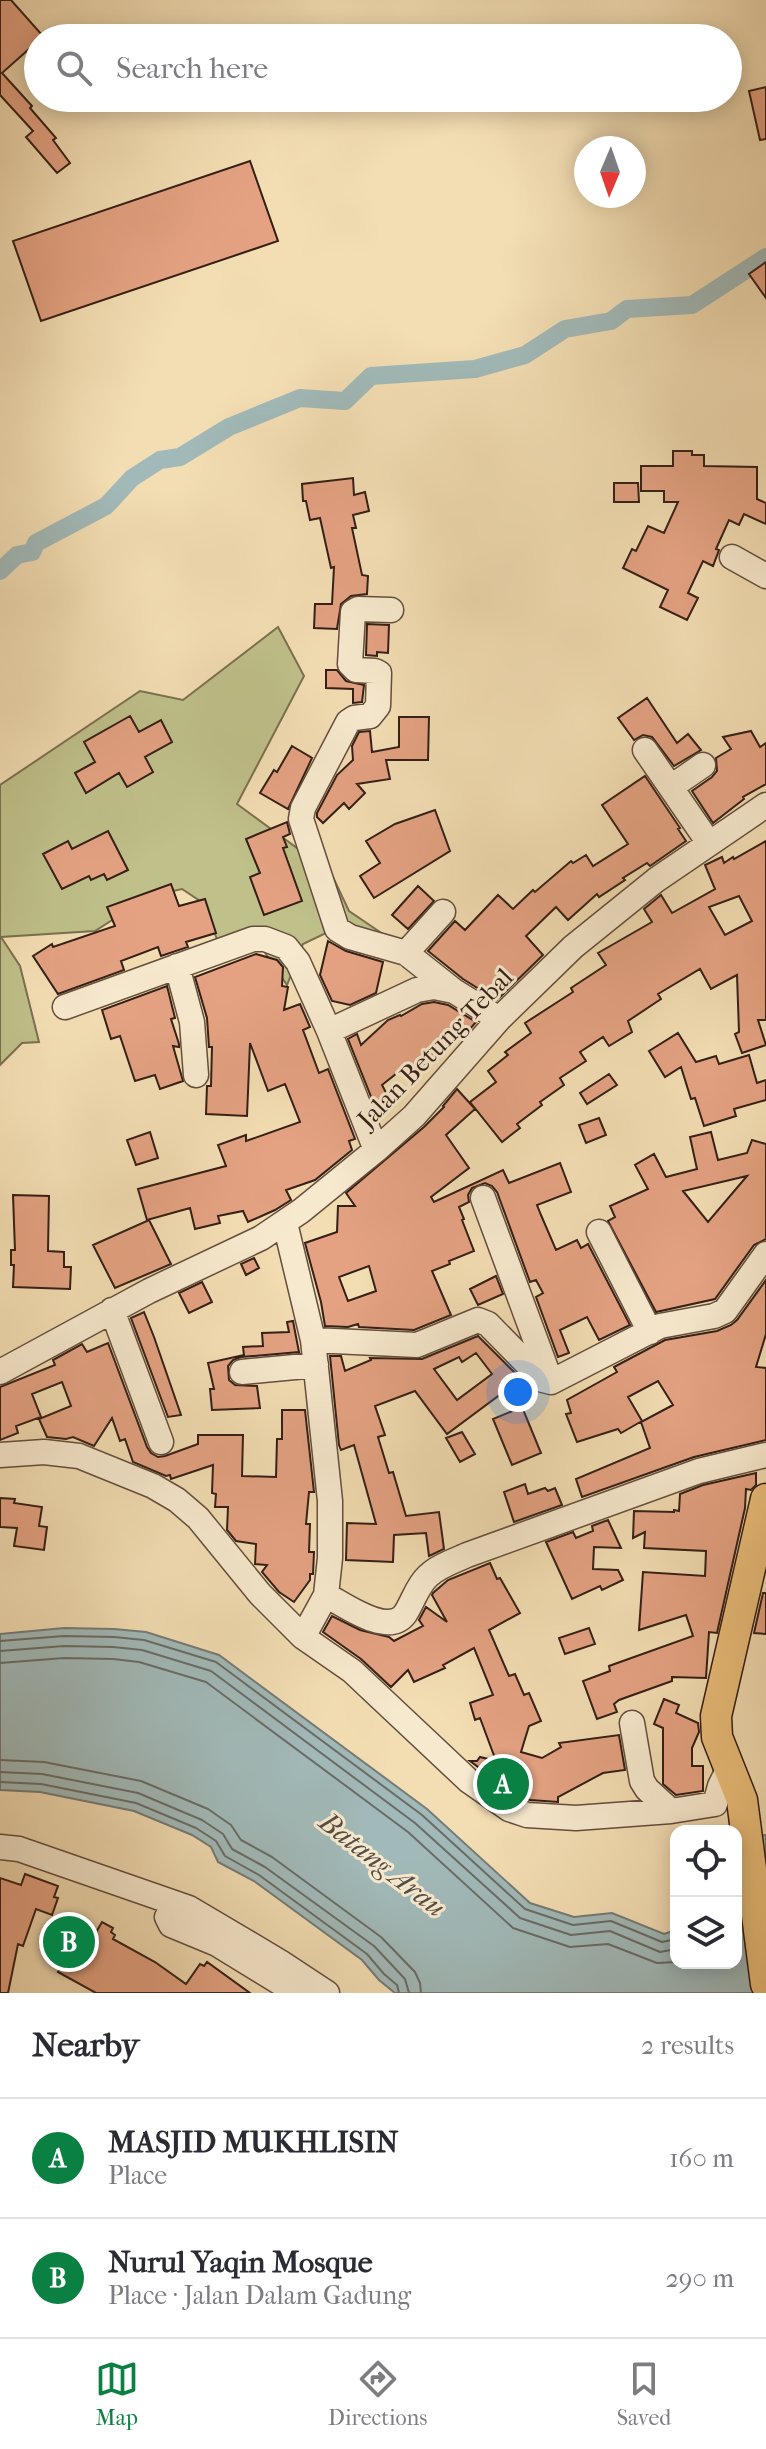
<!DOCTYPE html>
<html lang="en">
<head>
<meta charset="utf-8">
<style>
  body { margin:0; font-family:"IM FELL French Canon",serif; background:#f2f2f3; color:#2b2b33 }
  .controls { position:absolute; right:24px; bottom:24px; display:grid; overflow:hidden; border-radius:16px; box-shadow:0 4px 20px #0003 }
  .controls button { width:72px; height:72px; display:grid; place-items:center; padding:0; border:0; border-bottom:2px solid #e1e1e2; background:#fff; color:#2b2b33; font:40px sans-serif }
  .compass { position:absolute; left:574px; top:136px; width:72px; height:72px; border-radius:50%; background:#fff; box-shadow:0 4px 20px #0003; rotate:182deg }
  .you { position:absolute; left:518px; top:1392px; width:28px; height:28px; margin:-20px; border:6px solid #fff; border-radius:50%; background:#1a73e8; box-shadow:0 0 0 12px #1a73e833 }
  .badge { display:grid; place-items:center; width:52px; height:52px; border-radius:50%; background:#0b8043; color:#fff; font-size:26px; font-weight:700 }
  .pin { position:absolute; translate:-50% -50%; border:4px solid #fff; box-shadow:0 2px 8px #0006 }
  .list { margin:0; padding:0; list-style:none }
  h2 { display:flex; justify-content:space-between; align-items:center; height:104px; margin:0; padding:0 32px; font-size:34px }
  h2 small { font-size:26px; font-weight:400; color:#7c7c81 }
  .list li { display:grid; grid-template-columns:52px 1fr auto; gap:24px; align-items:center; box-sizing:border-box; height:120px; padding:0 32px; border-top:2px solid #e1e1e2 }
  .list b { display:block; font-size:30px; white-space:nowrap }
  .list p { margin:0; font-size:26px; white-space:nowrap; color:#7c7c81 }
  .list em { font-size:26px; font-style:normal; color:#7c7c81 }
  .icon { flex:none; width:44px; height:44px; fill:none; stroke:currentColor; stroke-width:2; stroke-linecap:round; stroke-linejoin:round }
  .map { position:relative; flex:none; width:766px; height:1993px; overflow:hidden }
  .search { position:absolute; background:#fff; box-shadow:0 4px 20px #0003; left:24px; right:24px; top:24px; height:88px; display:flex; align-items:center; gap:20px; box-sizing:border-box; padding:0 28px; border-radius:44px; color:#7c7c81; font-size:30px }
  .sheet { height:344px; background:#fff }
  nav { display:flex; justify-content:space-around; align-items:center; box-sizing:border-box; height:112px; border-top:2px solid #e1e1e2; background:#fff; font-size:22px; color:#7c7c81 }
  nav a { display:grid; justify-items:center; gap:4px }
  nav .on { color:#0b8043 }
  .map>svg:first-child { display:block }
  .green { fill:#bfc08a; stroke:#7a7050; stroke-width:2 }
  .water { fill:#a1b9b8; stroke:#757b77; stroke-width:2 }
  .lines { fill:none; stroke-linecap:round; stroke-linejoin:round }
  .shore { stroke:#6a6c67; stroke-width:2 }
  .canal { stroke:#a1b9b8; stroke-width:18 }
  .building { fill:#e4a282; stroke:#341f16; stroke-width:2; fill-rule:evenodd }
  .minor-casing { stroke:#644e3d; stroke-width:27 }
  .major-casing { stroke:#341f16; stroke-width:33 }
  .minor { stroke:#f7e9ce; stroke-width:24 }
  .major { stroke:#eabe7a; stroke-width:30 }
  .labels { text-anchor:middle; stroke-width:6; stroke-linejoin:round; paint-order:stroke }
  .street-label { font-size:26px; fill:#341f16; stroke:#f7e9ce }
  .water-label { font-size:28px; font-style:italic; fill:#554d47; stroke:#f7e9ce }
</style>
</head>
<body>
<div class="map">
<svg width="766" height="1993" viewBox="0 0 766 1993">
  <rect width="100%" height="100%" fill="#f3ddb3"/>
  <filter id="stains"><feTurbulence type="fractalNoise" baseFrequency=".0025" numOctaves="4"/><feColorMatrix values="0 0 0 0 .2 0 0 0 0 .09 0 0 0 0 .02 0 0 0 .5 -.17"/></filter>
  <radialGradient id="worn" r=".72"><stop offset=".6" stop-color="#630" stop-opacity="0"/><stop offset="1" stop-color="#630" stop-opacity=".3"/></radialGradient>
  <!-- green -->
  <path class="green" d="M278,627L304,676L237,804L331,873L349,911L383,934L328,932L303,944L287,985L257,941L220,947L203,903L182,889L150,896L95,931L1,937L20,966L39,1042L22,1043L0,1065V785L140,691L183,700Z"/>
  <!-- water -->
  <path class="water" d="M64,1628L114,1629L146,1632L219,1655L427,1809L530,1903L574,1917L612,1913L664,1934L676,1930V1963H736V1839L766,1835V1993H395L379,1980L362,1960L254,1881L218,1862L211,1847L192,1835L134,1811L40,1792L0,1790V1634Z"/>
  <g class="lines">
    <!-- shore -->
    <path class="shore" d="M0,1641L64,1636L114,1637L144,1640L216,1662L422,1815L525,1909L573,1925L611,1921L662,1942L676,1939
      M0,1651L64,1646L113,1647L142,1650L211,1671L415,1823L520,1918L571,1935L610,1931L660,1952L676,1949
      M0,1663L64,1658L113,1659L139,1662L206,1682L408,1832L513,1928L570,1947L608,1944L657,1963L676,1962
      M0,1760L44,1762L141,1781L208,1809L231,1825L241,1840L272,1857L381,1937L415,1972L420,1983L421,1993
      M0,1772L42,1774L138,1793L202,1820L223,1834L232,1849L265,1867L374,1946L405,1979L409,1993
      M0,1782L41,1784L136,1803L196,1828L216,1841L225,1856L259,1875L367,1954L384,1974L397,1985L399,1993"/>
    <!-- canal -->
    <path class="canal" d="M0,571L17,555L32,552L36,543L106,506L132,478L160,460L180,457L229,427L300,398L345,401L371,376L475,369L525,355L565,329L611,321L627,309L692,305L766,257"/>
  </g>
  <!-- building -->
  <path class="building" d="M0,0H11L43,36L38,38V41L2,73L32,106L30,108L56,138L53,140L70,163L57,173L26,137L33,131L0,95Z
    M766,87V139L760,140L749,91Z
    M250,161L278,241L41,321L13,241Z
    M766,262V298L749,274Z
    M673,451H692V455H704V466L757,467V499L766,503V524L744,514L739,525L729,520L716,549L719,550L713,566L703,561L688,593L698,598L687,620L660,607L668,590L623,568L632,549L636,551L648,526L664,533L678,502H664V491H641V466H673Z
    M353,478L354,495L365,492L369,511L353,515L356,528H352L362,575L368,576L367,594L351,596L341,604L337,629L314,628L315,604H332L334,567L331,568L320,518L310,520L306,501H303L302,484Z
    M614,483H638L639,502H614Z
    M367,624L389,625L388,653L377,652V656L366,655Z
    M326,670H337L346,681L364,685L362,702L353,703V689L326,688Z
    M647,698L677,743L688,734L701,750L674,766L652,737L643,735L634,740L618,718Z
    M130,716L139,732L161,720L172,742L145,757L153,772L127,787L119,773L86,793L75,773L95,762L84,742Z
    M399,717H429L428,760H386L390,779L357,784L365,793L349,809L344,803L323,823L317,817V813L337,775L353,760L352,746L359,732L370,731L372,752L399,747Z
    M751,731L760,747L766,743V784L743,797L744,799L713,823L692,791L712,777L717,771L716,758L731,749L723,737Z
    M292,746L312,758L288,809L260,793L274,770L277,772Z
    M645,776L680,828L678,829L686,841L650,866L647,863L623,878L625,880L599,897L597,894L568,920L556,907L526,936L543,955L497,1000L463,979L428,951L455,921L465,930L498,895L513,909L533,890L535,892L571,861L573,863L586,855L593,866L628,844L602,805Z
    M435,810L450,851L374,898L360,876L380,863L366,841L395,824Z
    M287,822L290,834L283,837L287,847L283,848L302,901L264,915L250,877L260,873L246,839Z
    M108,831L128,870L107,880L104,874L91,880L89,876L62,889L43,854L68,841L72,849Z
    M766,841V1020H758L766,1045L742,1053L735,1034L739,1032L737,975L711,989L700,969L658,994L661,999L628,1021L632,1032L609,1046L603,1037L580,1052L586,1061L560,1078L564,1085L540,1102L542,1105L517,1124L520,1128L502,1142L470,1102L496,1082L488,1071L508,1055L505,1052L531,1033L525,1023L573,992L571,988L606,965L598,953L652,922L644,909L661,895L672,913L715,889L705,865L722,857L724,863L733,857L734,859ZM739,896L752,921L725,935L709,907Z
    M171,884L179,906L205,899L216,933L186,942L188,947L161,956L158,947L121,961L124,970L58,994L33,956L52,944L53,947L115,926L107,907Z
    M418,886L434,901L408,929L392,915Z
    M328,941L346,951L383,962L376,993L350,1005L332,1001L320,975Z
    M256,954L277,960L283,967L282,986L288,987L284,1010L300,1004L310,1027L303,1030L319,1073L328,1069L355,1139L349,1141L352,1150L315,1180L286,1190L291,1200L275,1210L248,1222L243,1211L218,1216L220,1223L195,1229L190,1208L147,1220L138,1189L226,1166L218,1145L246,1135V1141L300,1122L285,1084L268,1091L250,1043L247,1116L206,1114L207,1086H211L212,1047H209L207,1018L195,977Z
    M167,986L175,1018L171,1019L179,1044V1047L173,1046L183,1081L160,1089L155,1075L135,1081L120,1036L111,1039L102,1010Z
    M434,1002L448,1005L476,1022L464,1036L459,1031L420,1068L418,1065L411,1072L406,1066L382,1085L393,1106L378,1114L348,1039L357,1034L361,1045L388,1020L400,1015L401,1016L422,1004Z
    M678,1033L696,1062L716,1056L719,1064L749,1055L757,1083L766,1080V1100L734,1109L736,1116L704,1126L695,1098L691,1099L681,1067L665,1077L649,1051Z
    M609,1074L617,1085L587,1104L580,1093Z
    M457,1089L475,1109L446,1135L469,1168L431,1197L434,1202L503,1170L509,1183L560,1163L571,1192L537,1205L541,1215L556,1250L577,1240L581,1248L588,1244L630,1325L599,1340L587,1317L560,1330L569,1353L558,1357L536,1297L543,1293L536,1280L530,1282L497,1192L492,1186L485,1183L472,1188L468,1195L469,1202L459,1207L464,1219L462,1220L474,1251L449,1261L450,1264L432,1271L451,1315L414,1330L359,1327L358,1324L348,1327L325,1326L321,1302L305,1243L337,1232L338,1206H355L346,1193L424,1127L444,1107L443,1106ZM369,1266L376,1291L348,1301L339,1277Z
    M599,1118L606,1135L586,1143L579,1125Z
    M150,1132L158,1158L136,1165L127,1140Z
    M711,1132L718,1160L747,1153L752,1140L766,1144V1239L754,1245L715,1299L656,1312L608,1221L615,1217L610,1206L648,1189L635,1165L654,1154L666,1177L697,1169L690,1137ZM747,1176L708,1222L683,1191Z
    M13,1195L49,1196L48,1251L64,1252V1267H71L70,1289L13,1287L14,1265H11V1250H15Z
    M149,1220L171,1264L115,1288L93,1245Z
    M254,1258L259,1268L246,1275L241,1264Z
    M496,1276L503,1294L478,1305L470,1289Z
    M766,1280V1334L756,1367L766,1368V1440L694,1457L582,1497L576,1479L650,1448L641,1422L673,1405L658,1381L628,1397L642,1421L621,1433L618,1429L577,1442L566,1414L571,1413L567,1400L617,1372L614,1367L665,1340L717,1331L731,1325L737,1320Z
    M202,1282L212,1302L189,1313L179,1293Z
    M144,1312L154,1337L181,1415L168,1417L131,1318Z
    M293,1321L299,1352L241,1357L233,1360L228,1366L229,1380L235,1385L257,1386L260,1408L212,1410L210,1389H214L208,1363L244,1355L243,1347L263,1346L262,1333L289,1332L287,1322Z
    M478,1336L521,1379L447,1434L415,1391L375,1406L385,1435L378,1437L389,1473L393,1472L406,1516L439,1512L444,1549L429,1556L426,1533L394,1535L393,1562L346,1560L347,1523L376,1524L354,1445L341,1450L339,1445L330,1356H341L345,1371L371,1360L370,1358L422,1359ZM476,1353L492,1374L457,1400L434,1369L459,1357L462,1362Z
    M108,1343L147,1447L151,1453L158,1457L165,1456L198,1444V1435H243L242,1476L276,1477L277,1439H282V1410H305L314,1492H309L306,1524H310L309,1552H314L313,1574H310V1580L294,1602L279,1592L262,1572L267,1565L255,1564L256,1544L236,1541L227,1530L228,1507H215L216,1494L212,1493L213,1465L171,1479L170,1475L166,1476L133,1462L125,1439L120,1441L112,1418L94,1446L73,1437L66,1439L47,1437L39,1419L71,1406L62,1382L32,1394L41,1417L16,1426L18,1433L0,1440V1387L55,1365L53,1360L82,1344L87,1352Z
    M522,1407L541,1453L512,1465L493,1419Z
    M462,1432L475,1454L460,1462L446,1438Z
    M756,1473V1485L751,1490L746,1489L745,1508L717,1633L709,1632L706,1678L672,1677V1681L619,1700L614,1704L617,1712L597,1719L583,1681L610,1671L609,1666L693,1636L686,1615L639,1630L643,1572L705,1576L706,1551L644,1548L645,1532L633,1538L634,1511L674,1512V1510L679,1511L680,1494L703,1485Z
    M525,1484L528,1494L545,1488L548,1491L555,1488L562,1505L514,1522L504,1492Z
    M0,1498L15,1499L14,1503L42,1507L39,1526L47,1527L44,1550L14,1546L17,1528L0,1527Z
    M608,1520L621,1548L594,1547L593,1569L618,1570L623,1580L602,1590L600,1586L572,1599L546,1542L573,1532L576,1538L593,1531L592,1526Z
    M490,1563L497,1579L500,1578L520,1613L489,1630L509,1676L515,1674L524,1695L529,1693L541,1721L529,1726L521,1752L542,1758L561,1747L559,1743L619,1735L625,1770L603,1773L558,1797V1802L530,1800L516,1795L470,1761H477L480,1757L496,1761L480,1718L475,1720L470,1703L493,1695L474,1648L443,1665L445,1668L414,1682L408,1670L391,1687L361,1659L323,1632L332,1616L360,1630L389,1637L394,1641L423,1626L419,1620L426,1607L447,1622L432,1595L433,1593L448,1580Z
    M763,1593H766V1634L754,1633Z
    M589,1628L595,1644L565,1654L559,1638Z
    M664,1699L679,1705L676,1713L698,1723L699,1732L692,1748V1766H703V1791L676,1795L663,1784V1728L654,1724Z
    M25,1874L58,1886L54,1897L58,1898L52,1915L36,1909L23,1946L18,1944L8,1993H0V1878L21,1885Z
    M62,1918L95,1934L102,1922L113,1928L111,1932L115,1935L113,1939L155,1962L186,1984L200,1964L204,1966L207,1962L250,1993H96L58,1972L64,1961L45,1951Z"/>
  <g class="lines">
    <!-- minor casing -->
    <g class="minor-casing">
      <path id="minor" d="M732,557L766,576
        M391,610L358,609L353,612L350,664L356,670L375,671L379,673L378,706L370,716L354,718L348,722L303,808L301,819L337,929L350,937L406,953
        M645,750L709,843
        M671,787L703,765
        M443,912L406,953L454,991L499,1019
        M177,966L192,1022L196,1075
        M65,1007L253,939H265L286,947L298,962L329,1031L376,1150
        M329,1031L417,990L434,987L454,991
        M483,1198L551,1382
        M285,1223L313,1340L330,1501V1558L326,1595C345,1605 388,1637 405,1614C413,1602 417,1586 428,1576C438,1566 454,1561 467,1555L699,1471L766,1455
        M599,1232L650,1332
        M112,1310L161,1442
        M313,1340L417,1345L478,1320L488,1324L543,1380L551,1382L660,1326L714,1316L725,1311L766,1254
        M0,1372L149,1291L261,1238L301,1211L376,1150L414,1116L499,1019L573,947L656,880L766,805
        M242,1372L316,1365
        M0,1455L44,1452L79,1456L153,1486L177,1500L198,1518L260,1594L303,1637L352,1671L469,1781L509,1809L527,1815L576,1818L671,1811L715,1804L720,1786L729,1768
        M303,1637L326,1595
        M632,1723L642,1781L647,1789L671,1811
        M0,1847L19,1849L189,1908L280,1962L327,1993
        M189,1908L172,1910L167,1917L171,1925L217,1944L297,1993"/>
    </g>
    <!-- major casing -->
    <g class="major-casing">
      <path id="major" d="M766,1499L716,1716L717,1737L742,1800L766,1984"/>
    </g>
    <!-- minor -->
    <use href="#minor" class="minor"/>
    <!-- major -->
    <use href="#major" class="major"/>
  </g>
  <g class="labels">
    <!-- street labels -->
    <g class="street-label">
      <text transform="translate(435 1048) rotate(-46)" y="9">Jalan Betung Tebal</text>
    </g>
    <!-- water labels -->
    <g class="water-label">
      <text transform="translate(383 1864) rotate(38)" y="10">Batang Arau</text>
    </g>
  </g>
  <rect width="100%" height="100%" filter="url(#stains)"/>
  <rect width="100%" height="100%" fill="url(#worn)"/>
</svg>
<div class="controls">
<button><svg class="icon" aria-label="locate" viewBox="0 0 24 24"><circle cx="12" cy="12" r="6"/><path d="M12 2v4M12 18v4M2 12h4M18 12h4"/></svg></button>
<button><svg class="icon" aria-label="layers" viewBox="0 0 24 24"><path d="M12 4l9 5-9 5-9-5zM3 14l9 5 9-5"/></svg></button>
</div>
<svg class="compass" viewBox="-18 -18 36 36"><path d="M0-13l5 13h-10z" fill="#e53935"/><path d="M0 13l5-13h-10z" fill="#7c7c81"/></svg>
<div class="you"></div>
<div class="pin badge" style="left:503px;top:1784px">A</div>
<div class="pin badge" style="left:69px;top:1942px">B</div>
<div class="search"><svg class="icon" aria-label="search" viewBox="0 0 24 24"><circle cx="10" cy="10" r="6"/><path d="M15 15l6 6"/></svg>Search here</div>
</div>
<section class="sheet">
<h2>Nearby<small>2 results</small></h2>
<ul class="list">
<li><span class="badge">A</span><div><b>MASJID MUKHLISIN</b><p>Place</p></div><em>160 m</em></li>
<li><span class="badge">B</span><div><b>Nurul Yaqin Mosque</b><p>Place · Jalan Dalam Gadung</p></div><em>290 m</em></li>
</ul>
</section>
<nav>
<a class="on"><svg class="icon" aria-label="map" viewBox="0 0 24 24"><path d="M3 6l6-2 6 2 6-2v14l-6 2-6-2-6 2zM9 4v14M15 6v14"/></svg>Map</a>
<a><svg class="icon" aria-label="directions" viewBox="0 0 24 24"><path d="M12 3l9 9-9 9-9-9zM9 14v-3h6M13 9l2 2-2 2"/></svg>Directions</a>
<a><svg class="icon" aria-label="saved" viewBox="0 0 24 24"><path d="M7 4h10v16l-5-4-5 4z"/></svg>Saved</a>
</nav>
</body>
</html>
